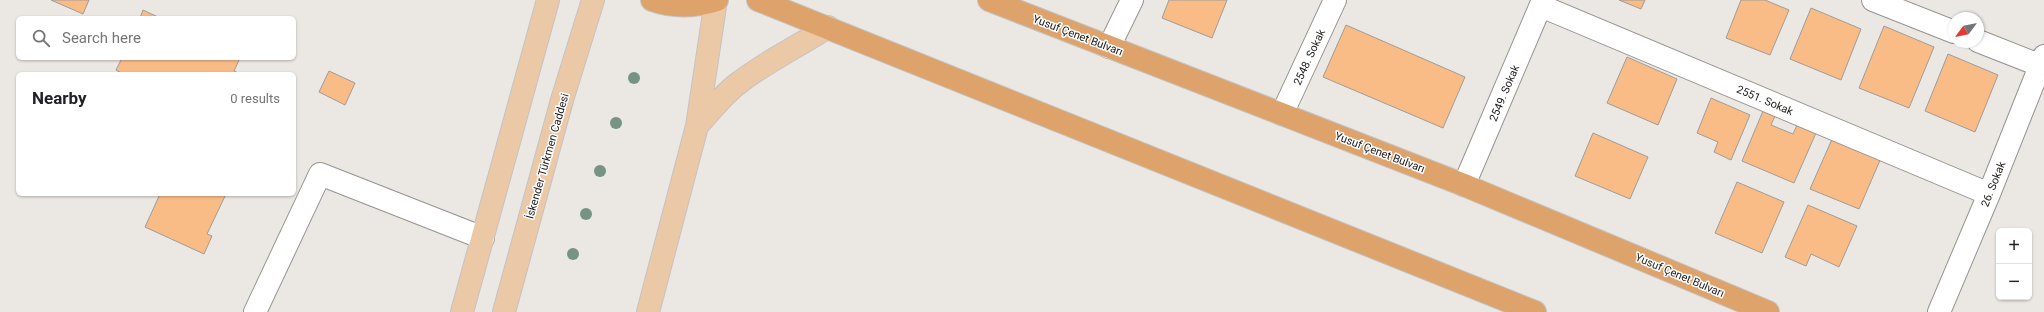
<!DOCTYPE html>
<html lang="en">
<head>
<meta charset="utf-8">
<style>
  body { margin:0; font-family:Roboto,sans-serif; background:#f6f6f6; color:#202124 }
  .controls { position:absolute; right:12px; bottom:12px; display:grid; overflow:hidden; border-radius:6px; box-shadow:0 1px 3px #0004 }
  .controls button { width:36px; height:36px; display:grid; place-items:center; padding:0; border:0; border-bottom:1px solid #e0e0e0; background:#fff; color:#202124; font:20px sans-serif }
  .compass { position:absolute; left:1948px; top:12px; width:36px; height:36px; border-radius:50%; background:#fff; box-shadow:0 1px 3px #0004; rotate:238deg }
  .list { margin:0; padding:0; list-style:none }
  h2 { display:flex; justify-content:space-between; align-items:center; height:52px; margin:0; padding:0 16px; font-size:17px }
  h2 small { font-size:13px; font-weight:400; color:#757577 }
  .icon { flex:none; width:22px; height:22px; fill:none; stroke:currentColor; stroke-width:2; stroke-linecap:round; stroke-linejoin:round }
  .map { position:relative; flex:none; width:2044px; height:312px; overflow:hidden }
  .search { position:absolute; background:#fff; box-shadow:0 1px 3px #0004; left:16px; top:16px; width:280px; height:44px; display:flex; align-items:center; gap:10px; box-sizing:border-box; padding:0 14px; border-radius:6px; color:#757577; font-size:15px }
  .panel { position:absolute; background:#fff; box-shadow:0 1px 3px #0004; left:16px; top:72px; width:280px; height:124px; border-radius:6px }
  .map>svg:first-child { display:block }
  .building { fill:#f9bc86; stroke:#a09c99 }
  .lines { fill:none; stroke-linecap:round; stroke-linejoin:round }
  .minor-casing { stroke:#979390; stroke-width:24 }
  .major-casing { stroke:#c4c3c3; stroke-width:24 }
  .highway-casing { stroke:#c4c3c3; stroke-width:24 }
  .minor { stroke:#fff; stroke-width:22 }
  .major { stroke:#ebc8a6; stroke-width:22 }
  .highway { stroke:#dda36b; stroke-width:22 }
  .tree { fill:#769483 }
  .labels { text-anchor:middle; stroke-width:3; stroke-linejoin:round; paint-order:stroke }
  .street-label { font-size:11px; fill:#1b1a19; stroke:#fff }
</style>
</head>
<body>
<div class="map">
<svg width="2044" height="312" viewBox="0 0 2044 312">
  <rect width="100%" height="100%" fill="#ebe7e3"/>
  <!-- building -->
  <path class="building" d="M51,0H89L83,14Z
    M1169,0H1227L1212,38L1162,18Z
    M1619,0H1645L1641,9Z
    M1741,0H1765L1789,10L1770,55L1726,38Z
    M1811,8L1861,29L1841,80L1790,59Z
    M143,10L160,18H140Z
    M1346,25L1465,77L1443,128L1323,77Z
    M1884,26L1934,47L1909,108L1859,88Z
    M1948,54L1998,75L1975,132L1925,111Z
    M1627,57L1677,79L1658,125L1607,103Z
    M122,58H240L234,71L240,74H123L116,70Z
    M329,71L355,83L345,105L319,92Z
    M1711,98L1750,115L1731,160L1714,152L1718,142L1697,133Z
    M1763,111L1775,116L1771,125L1793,134L1797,125L1816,133L1794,183L1742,161Z
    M1593,133L1648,157L1630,199L1575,176Z
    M1833,137L1881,158L1859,209L1810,189Z
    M1737,182L1784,202L1762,253L1715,233Z
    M160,194H226L207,234L212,236L204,254L145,227Z
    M1808,205L1857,226L1839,267L1811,254L1806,266L1785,257Z"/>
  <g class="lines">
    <!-- minor casing -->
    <g class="minor-casing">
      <path id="minor" d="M1873,0L1954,32
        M1541,6L1989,194
        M1978,41L2039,65
        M1109,47L1132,0
        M1282,114L1335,0
        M1464,185L1543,0
        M255,312L320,174L483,238
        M1939,312L1989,194L2044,56"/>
    </g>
    <!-- major casing -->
    <g class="major-casing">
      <path id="major" d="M697,126C711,111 724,93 740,82C767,61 799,46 828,27
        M462,312L548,0
        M504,312L562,100L593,0
        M648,312L697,126L716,0"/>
    </g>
    <!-- highway casing -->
    <g class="highway-casing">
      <path id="highway" d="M652,0C674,8 695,7 717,0
        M758,0L1535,312
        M989,0L1464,185L1768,312"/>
    </g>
    <!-- minor -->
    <use href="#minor" class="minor"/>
    <!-- major -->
    <use href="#major" class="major"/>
    <!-- highway -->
    <use href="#highway" class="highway"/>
  </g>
  <!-- trees -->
  <g class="tree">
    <circle cx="634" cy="78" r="6"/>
    <circle cx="616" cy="123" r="6"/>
    <circle cx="600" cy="171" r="6"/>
    <circle cx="586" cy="214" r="6"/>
    <circle cx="573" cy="254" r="6"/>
  </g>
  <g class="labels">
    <!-- street labels -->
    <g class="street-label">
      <text transform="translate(1078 35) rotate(21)" y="4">Yusuf Çenet Bulvarı</text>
      <text transform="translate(1309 57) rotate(-65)" y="4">2548. Sokak</text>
      <text transform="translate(1504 93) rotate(-67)" y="4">2549. Sokak</text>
      <text transform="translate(1765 100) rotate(23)" y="4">2551. Sokak</text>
      <text transform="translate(1380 152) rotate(21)" y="4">Yusuf Çenet Bulvarı</text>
      <text transform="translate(547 156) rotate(-74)" y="4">İskender Türkmen Caddesi</text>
      <text transform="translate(1993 184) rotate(-68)" y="4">26. Sokak</text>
      <text transform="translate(1680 275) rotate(23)" y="4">Yusuf Çenet Bulvarı</text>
    </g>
  </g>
</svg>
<div class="controls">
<button>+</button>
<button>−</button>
</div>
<svg class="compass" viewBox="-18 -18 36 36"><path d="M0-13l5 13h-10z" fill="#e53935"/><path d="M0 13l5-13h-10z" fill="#757577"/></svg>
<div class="search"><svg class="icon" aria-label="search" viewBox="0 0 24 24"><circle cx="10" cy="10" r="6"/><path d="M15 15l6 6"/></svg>Search here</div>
<section class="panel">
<h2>Nearby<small>0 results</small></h2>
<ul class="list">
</ul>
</section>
</div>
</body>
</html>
